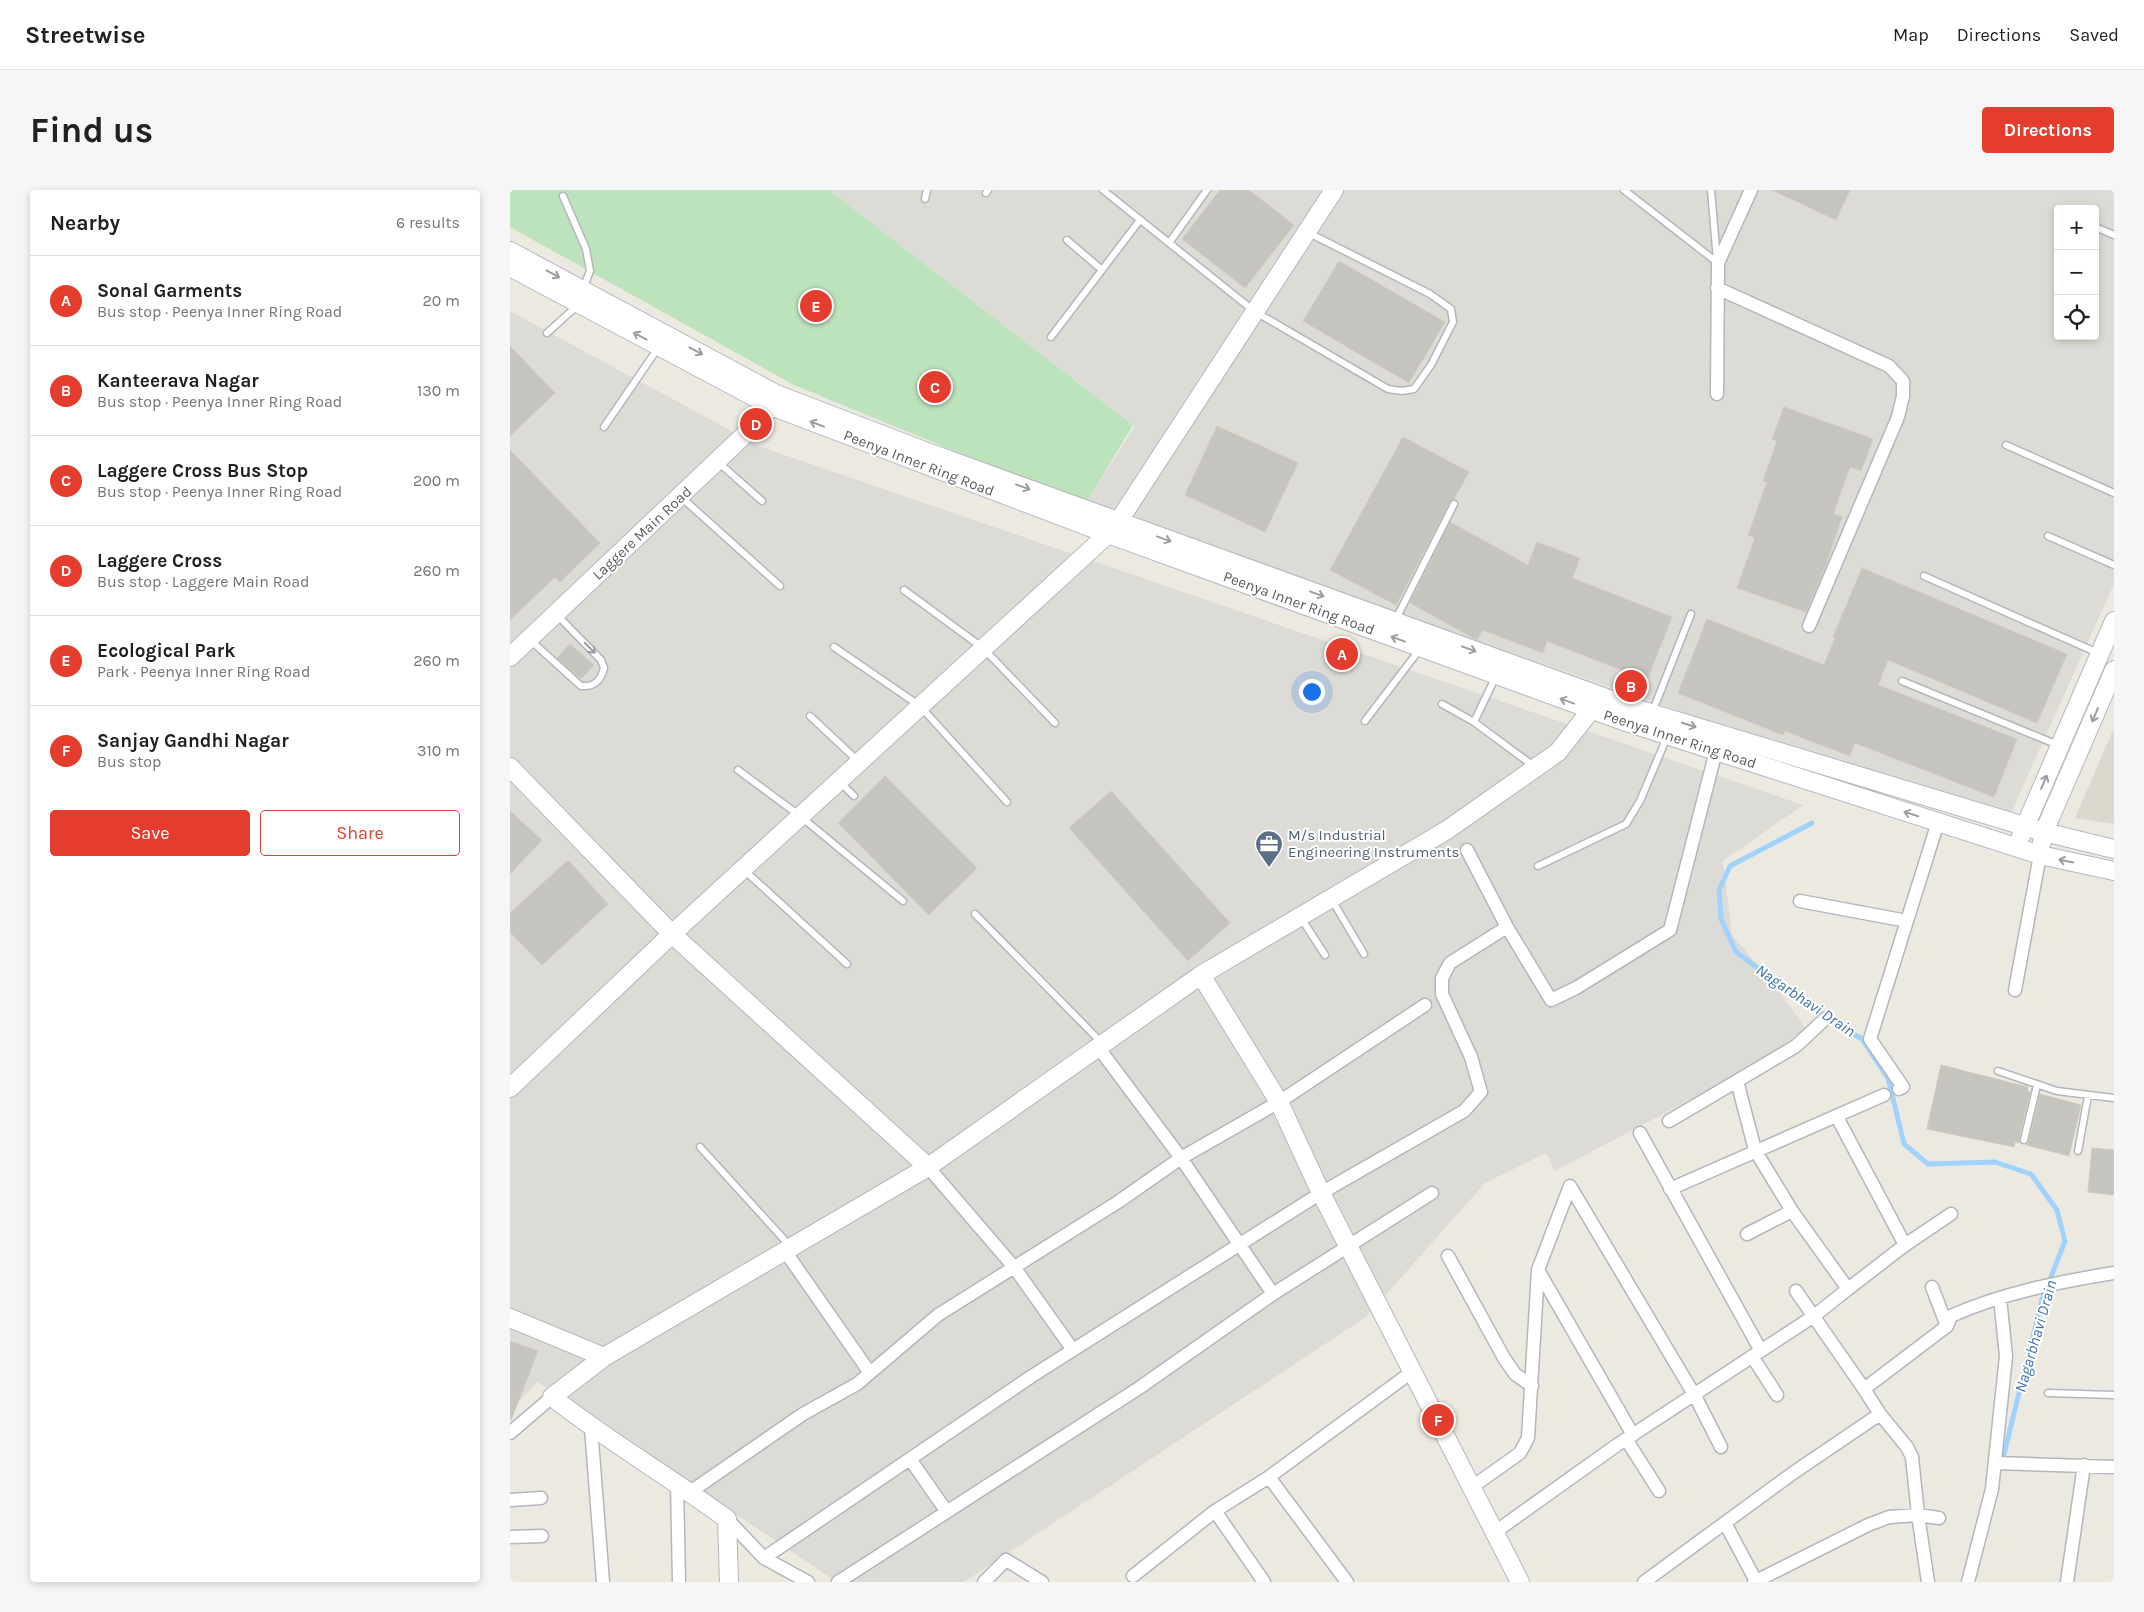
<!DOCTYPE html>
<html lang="en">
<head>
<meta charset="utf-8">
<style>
  body { margin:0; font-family:Karla,sans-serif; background:#f6f6f6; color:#202124 }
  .controls { position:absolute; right:15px; top:15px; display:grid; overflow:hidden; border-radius:5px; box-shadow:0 2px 8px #0003 }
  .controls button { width:45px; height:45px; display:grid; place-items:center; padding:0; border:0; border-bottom:1px solid #e0e0e0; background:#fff; color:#202124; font:25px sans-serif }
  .you { position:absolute; left:801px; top:501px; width:18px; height:18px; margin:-12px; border:4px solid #fff; border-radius:50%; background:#1a73e8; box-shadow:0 0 0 8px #1a73e833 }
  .badge { display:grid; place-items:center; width:32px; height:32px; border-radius:50%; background:#e43d2e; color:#fff; font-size:16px; font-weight:700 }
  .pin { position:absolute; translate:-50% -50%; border:2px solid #fff; box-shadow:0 1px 5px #0006 }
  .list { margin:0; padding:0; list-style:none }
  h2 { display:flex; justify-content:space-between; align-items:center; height:65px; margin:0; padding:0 20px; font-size:21px }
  h2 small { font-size:16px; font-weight:400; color:#757577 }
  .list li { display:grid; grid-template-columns:32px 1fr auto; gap:15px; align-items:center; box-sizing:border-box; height:90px; padding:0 20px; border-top:1px solid #e0e0e0 }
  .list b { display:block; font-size:19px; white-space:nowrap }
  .list p { margin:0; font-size:16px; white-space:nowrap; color:#757577 }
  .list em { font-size:16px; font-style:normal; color:#757577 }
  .actions { display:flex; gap:10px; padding:15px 20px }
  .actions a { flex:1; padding:11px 0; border:1px solid #e43d2e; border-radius:5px; text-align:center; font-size:18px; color:#e43d2e }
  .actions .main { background:#e43d2e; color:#fff }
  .icon { flex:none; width:28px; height:28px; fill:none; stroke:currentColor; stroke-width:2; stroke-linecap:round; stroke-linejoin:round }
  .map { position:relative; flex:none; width:1604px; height:1392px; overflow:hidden; border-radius:5px }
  header { display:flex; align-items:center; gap:30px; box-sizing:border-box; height:70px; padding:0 25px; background:#fff; border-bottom:1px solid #e0e0e0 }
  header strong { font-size:24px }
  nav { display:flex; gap:28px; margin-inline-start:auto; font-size:18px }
  .intro { display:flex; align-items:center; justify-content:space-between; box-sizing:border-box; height:120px; padding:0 30px }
  h1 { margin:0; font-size:35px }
  .button { padding:12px 22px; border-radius:5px; background:#e43d2e; color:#fff; font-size:18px; font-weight:700 }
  main { display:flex; gap:30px; padding:0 30px }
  aside { flex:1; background:#fff; border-radius:5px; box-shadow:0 2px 8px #0003 }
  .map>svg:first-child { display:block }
  .industrial { fill:#dddbd5; fill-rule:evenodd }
  .education { fill:#dcd8ce }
  .green { fill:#bde3bd }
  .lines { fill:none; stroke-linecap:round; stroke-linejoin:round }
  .stream { stroke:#9fd3fd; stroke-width:5 }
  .building { fill:#c6c4be; stroke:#d0cbbf }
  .lane-casing { stroke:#b3b6bb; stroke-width:9 }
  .street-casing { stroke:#b3b6bb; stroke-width:15 }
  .secondary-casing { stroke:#b4b7bd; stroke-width:20 }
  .lane { stroke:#fff; stroke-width:6 }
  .street { stroke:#fff; stroke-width:12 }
  .secondary { stroke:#fff; stroke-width:18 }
  .oneway { stroke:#9b9ea0 }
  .labels { text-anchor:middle; stroke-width:4; stroke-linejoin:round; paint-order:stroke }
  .street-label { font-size:15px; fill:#595d61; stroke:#fff }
  .service-label { font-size:15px; fill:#4e5e75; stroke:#fff; text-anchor:start }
  .water-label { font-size:16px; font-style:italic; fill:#3e74ae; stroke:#fff }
</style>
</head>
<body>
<header>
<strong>Streetwise</strong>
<nav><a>Map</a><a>Directions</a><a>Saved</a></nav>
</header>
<div class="intro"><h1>Find us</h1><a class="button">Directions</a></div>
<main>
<aside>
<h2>Nearby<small>6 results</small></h2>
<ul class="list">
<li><span class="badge">A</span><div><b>Sonal Garments</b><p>Bus stop · Peenya Inner Ring Road</p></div><em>20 m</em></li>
<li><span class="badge">B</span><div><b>Kanteerava Nagar</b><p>Bus stop · Peenya Inner Ring Road</p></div><em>130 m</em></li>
<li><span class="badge">C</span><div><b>Laggere Cross Bus Stop</b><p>Bus stop · Peenya Inner Ring Road</p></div><em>200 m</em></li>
<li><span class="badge">D</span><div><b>Laggere Cross</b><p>Bus stop · Laggere Main Road</p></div><em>260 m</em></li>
<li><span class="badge">E</span><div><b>Ecological Park</b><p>Park · Peenya Inner Ring Road</p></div><em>260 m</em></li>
<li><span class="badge">F</span><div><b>Sanjay Gandhi Nagar</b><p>Bus stop</p></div><em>310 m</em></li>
</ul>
<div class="actions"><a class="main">Save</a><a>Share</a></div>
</aside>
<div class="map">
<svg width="1604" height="1392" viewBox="0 0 1604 1392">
  <rect width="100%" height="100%" fill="#ece9e0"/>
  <!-- industrial -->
  <path class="industrial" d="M319,0H1604V394L1496,634L575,315L625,236ZM1548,19H1585V146H1548Z
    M0,121L251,257L1293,615L1213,671L1222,745L1260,789L1301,846L1045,981L1036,963L975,993L856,1127L454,1392H327L28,1192L0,1220Z"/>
  <!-- education -->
  <path class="education" d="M1604,538V634L1565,628Z"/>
  <!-- green -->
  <path class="green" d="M0,0H319L623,235L575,315L284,195L0,37Z"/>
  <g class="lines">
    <!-- stream -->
    <path class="stream" d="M1302,633L1220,676L1209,700L1211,729L1226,762L1316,828L1352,849L1378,888L1394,954L1418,974L1485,972L1521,984L1547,1020L1555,1051L1532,1110L1492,1272"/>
  </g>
  <!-- building -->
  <path class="building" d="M710,0H739L784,35L735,98L672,49Z
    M1262,0H1340L1326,30Z
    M829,71L935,132L899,193L793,131Z
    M0,156L45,203L0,246Z
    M1274,217L1363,249L1351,281L1340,277L1323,324L1332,327L1315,377L1296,422L1227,398L1245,348L1238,345L1257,292L1253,291L1267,251L1262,249Z
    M707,236L788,273L755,342L675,305Z
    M893,247L959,282L944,309L940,312L886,415L820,380Z
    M0,260L90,353L50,392L45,387L0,430Z
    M940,332L1018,375L1027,352L1070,368L1062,388L1162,427L1137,490L1037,451L1033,463L973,440L967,450L900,413Z
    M1352,378L1557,464L1527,533L1378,470L1368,495L1507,549L1484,607L1345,553L1340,566L1275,541L1273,545L1168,503L1197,429L1314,475L1325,448L1323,447Z
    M60,454L84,475L71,489L47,468Z
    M375,586L467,678L419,725L328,633Z
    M601,601L720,733L678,771L559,638Z
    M0,621L32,650L0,684Z
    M58,670L98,714L32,775L0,742V723Z
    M1431,875L1518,897L1517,901L1520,902L1509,949L1510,953L1505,952L1504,957L1417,939Z
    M1530,904L1571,915L1559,966L1516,955L1519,951Z
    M1582,958L1604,960V1005L1578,1002Z
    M0,1151L28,1161L1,1230L0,1229Z"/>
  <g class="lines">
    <!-- lane casing -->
    <g class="lane-casing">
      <path id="lane" d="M593,0L744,121L878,199L892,201L904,199L921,175L943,132L941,119L920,104L797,42
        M1114,0L1208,73
        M1201,0L1207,70
        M476,3L478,0
        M53,6L76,59L80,81L73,99
        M415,9L417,0
        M1585,37L1604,45
        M557,50L592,80
        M659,53L697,0
        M37,143L68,115
        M541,147L630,30
        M94,237L148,158
        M1496,255L1604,303
        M208,272L252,311
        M171,307L270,396
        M1538,346L1604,375
        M1414,386L1588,463
        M394,400L473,458L545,533
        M885,431L944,314
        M19,449L71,496C84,497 91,491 94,478L91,470L47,425
        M324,457L410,516L497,612
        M986,486L964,532L1025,577
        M1392,491L1548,555
        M932,514L964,532
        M1142,523L1181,424
        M300,526L348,571
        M855,531L910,459
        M228,580L290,626L393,711
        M330,592L344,606
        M1028,676L1116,634L1130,611L1157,547
        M234,680L337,774
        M822,710L854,764
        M465,724L592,853
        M791,728L815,765
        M1488,881L1547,901L1604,908
        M1514,950L1527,895
        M190,957L280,1056
        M1568,961L1578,906
        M1538,1203L1604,1205"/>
    </g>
    <!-- street casing -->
    <g class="street-casing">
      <path id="street" d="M1207,98L1379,176L1393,191V206L1388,227L1299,436
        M1207,204L1208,73L1241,0
        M957,660L997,737L1041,810L1066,798L1160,740L1206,561
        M1290,711L1397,731
        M1505,800L1530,665
        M588,857L671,968L763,1104
        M1389,899L1393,897L1360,849L1428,632
        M1327,927L1395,1055L1338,1099
        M1159,931L1227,891
        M1130,943L1250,1159
        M418,977L504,1077L563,1160
        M1160,999L1374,905
        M1237,1044L1282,1021
        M1395,1055L1441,1024
        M275,1061L360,1183
        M938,1066L994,1168L1005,1184L1022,1196
        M1028,1080L1123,1245
        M1422,1097L1437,1136
        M1286,1101L1354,1199
        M1242,1166L1267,1205
        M1370,1224L1397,1257L1402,1267L1408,1325L1418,1392
        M81,1238L93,1392
        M0,1243L42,1207
        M1116,1249L1149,1301
        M400,1269L437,1322
        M1486,1273L1604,1277
        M759,1287L903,1181
        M167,1293L169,1392
        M962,1297L1010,1263L1018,1248L1028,1080L1060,996L1185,1206L1211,1257
        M180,1302L293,1224L347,1194L428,1125L608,1012L671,968L769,912L915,815
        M0,1310L31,1308
        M705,1321L754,1392
        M217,1329L254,1368L298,1392
        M1215,1333L1246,1391
        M985,1342L1107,1255L1304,1126L1338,1099L1282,1021L1245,960L1227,891L1286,856L1316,828
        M0,1347L32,1346
        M254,1368L522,1186L667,1094L811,1003L954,921L971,902L961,867L932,804V788L940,773L997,737
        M623,1386L705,1321L759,1287L837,1392
        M328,1392L629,1198L763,1104L922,1003
        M474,1392L496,1370L532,1392
        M1134,1392L1283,1283L1370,1224L1354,1199L1437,1136L1441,1126C1492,1103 1549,1092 1604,1083
        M1244,1392L1358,1335L1379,1327L1408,1325L1429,1328
        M1458,1392L1482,1299L1496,1166L1490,1108
        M1557,1392L1574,1275"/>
    </g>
    <!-- secondary casing -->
    <g class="secondary-casing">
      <path id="secondary" d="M0,61L266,204L417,262L1121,517L1534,642L1604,659
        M0,77L261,216L598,344L1119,533L1530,665L1604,681
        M0,467L246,234L261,216L264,207
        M0,577L162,744L418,977
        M1511,646L1604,431
        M1532,652L1534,642L1604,480
        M691,785L769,912L811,1003L1010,1392
        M0,898L162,744L598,344L608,332L824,0
        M0,1128L94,1167
        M219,1392L217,1329C160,1287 98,1251 42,1207L94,1167L418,977L691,785L937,640L1048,562L1081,520L1085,511"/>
    </g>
    <!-- lane -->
    <use href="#lane" class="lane"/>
    <!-- street -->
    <use href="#street" class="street"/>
    <!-- secondary -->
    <use href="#secondary" class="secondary"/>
  </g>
  <!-- one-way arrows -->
  <defs><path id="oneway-shaft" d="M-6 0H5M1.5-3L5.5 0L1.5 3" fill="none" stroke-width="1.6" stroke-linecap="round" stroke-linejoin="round" transform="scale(1.25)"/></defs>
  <g class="oneway">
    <use href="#oneway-shaft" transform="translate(43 84) rotate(28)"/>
    <use href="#oneway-shaft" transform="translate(130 146) rotate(-152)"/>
    <use href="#oneway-shaft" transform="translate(186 161) rotate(28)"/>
    <use href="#oneway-shaft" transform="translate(307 234) rotate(-159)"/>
    <use href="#oneway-shaft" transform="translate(513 297) rotate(20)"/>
    <use href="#oneway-shaft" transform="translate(654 349) rotate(20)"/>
    <use href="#oneway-shaft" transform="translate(807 404) rotate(20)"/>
    <use href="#oneway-shaft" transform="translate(888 449) rotate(-160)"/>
    <use href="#oneway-shaft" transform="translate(80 458) rotate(45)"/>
    <use href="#oneway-shaft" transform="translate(959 459) rotate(20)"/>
    <use href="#oneway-shaft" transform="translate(1057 511) rotate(-160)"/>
    <use href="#oneway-shaft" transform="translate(1585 525) rotate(113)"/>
    <use href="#oneway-shaft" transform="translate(1179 535) rotate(17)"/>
    <use href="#oneway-shaft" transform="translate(1534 592) rotate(-67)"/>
    <use href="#oneway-shaft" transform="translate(1401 624) rotate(-162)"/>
    <use href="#oneway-shaft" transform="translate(1556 671) rotate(-168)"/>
  </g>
  <!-- icons -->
  <defs>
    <g id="office-pin" transform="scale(1.4375)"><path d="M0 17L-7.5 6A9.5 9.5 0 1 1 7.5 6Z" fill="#5c6f8a" stroke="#fff"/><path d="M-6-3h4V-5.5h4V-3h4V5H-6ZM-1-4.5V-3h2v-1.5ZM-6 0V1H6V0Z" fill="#fff"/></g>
  </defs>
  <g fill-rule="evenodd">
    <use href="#office-pin" x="759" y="654"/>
  </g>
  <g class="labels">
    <!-- street labels -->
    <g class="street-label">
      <text transform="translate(409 273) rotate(21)" y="5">Peenya Inner Ring Road</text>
      <text transform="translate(132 343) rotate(-43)" y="5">Laggere Main Road</text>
      <text transform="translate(789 413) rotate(20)" y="5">Peenya Inner Ring Road</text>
      <text transform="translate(1170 549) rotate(18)" y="5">Peenya Inner Ring Road</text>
    </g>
    <!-- service labels -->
    <g class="service-label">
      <text x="778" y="650">M/s Industrial<tspan x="778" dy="17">Engineering Instruments</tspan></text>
    </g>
    <!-- water labels -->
    <g class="water-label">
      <text transform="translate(1296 810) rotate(34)" y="6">Nagarbhavi Drain</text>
      <text transform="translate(1525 1146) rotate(-74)" y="6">Nagarbhavi Drain</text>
    </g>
  </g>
</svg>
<div class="controls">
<button>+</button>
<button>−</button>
<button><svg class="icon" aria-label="locate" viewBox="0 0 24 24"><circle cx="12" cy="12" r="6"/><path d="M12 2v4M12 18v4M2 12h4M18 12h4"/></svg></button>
</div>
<div class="you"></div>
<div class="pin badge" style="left:832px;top:464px">A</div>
<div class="pin badge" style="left:1121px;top:496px">B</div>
<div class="pin badge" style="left:425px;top:197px">C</div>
<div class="pin badge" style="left:246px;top:234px">D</div>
<div class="pin badge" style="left:306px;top:116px">E</div>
<div class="pin badge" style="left:928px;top:1230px">F</div>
</div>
</main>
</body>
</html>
